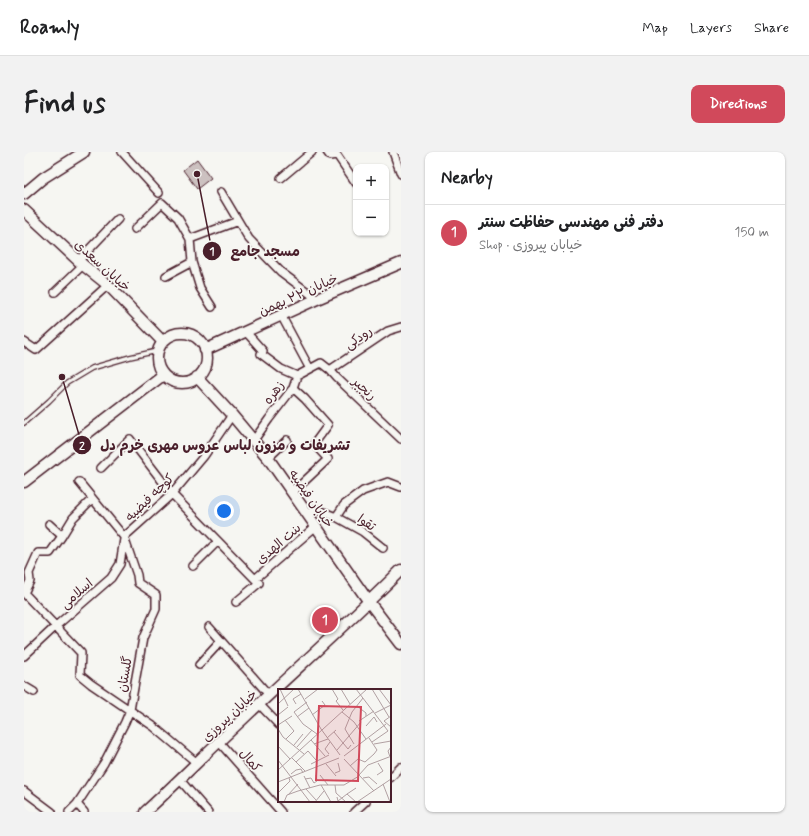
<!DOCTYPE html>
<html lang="en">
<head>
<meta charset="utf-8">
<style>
  body { margin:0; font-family:Mynerve,"Playpen Sans Arabic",sans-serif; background:#f2f2f2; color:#202124 }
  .controls { position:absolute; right:12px; top:12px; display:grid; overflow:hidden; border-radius:8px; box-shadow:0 1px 3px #0004 }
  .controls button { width:36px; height:36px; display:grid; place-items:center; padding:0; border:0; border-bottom:1px solid #e0e0e0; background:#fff; color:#202124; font:20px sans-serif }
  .you { position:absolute; left:200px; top:359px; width:14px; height:14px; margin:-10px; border:3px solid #fff; border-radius:50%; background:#1a73e8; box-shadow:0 0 0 6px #1a73e833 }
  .badge { display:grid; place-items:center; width:26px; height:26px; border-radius:50%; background:#d1495b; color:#fff; font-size:13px; font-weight:700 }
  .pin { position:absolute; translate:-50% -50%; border:2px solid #fff; box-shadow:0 1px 4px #0006 }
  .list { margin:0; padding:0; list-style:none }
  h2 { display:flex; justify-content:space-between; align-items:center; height:52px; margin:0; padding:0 16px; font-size:17px }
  h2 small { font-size:13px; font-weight:400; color:#757577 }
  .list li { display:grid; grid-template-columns:26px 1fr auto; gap:12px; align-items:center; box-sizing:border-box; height:56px; padding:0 16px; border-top:1px solid #e0e0e0 }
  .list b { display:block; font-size:15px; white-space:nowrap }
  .list p { margin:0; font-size:13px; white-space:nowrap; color:#757577 }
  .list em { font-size:13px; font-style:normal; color:#757577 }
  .map { position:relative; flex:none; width:377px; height:660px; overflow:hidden; border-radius:8px }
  header { display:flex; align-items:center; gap:24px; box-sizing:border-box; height:56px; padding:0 20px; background:#fff; border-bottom:1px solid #e0e0e0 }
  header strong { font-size:19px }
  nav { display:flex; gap:22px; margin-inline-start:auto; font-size:14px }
  .intro { display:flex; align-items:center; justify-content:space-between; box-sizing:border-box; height:96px; padding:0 24px }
  h1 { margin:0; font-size:28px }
  .button { padding:10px 18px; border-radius:8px; background:#d1495b; color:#fff; font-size:14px; font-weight:700 }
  main { display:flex; gap:24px; padding:0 24px }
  aside { flex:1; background:#fff; border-radius:8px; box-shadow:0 1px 3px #0004 }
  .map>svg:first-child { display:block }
  .building { fill:#ccc1c0; stroke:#4a1f2b }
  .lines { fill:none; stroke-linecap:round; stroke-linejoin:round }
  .lane-casing { stroke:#4a1f2b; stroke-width:6 }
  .street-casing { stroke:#4a1f2b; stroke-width:10 }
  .secondary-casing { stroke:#4a1f2b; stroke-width:13 }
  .lane { stroke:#f6f6f2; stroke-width:3.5 }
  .street { stroke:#f6f6f2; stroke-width:7 }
  .secondary { stroke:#f6f6f2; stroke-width:10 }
  .labels { text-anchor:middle; stroke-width:3.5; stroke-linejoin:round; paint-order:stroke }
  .street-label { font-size:13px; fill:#4a1f2b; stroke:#f6f6f2 }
  .inset-road { fill:none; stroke:#b1a0a2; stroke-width:1 }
  .view { fill:#d1495b; fill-opacity:0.15; stroke:#d1495b; stroke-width:2 }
  .inset-edge { fill:none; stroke:#4a1f2b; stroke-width:2 }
  .leader { fill:none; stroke:#4a1f2b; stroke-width:1.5 }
  .callout-dot { fill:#4a1f2b; stroke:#f6f6f2; stroke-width:1.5 }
  .mark-label { font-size:12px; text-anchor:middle; font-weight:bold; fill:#fff }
  .callout-label { font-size:14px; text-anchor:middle; font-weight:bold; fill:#4a1f2b; stroke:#f6f6f2; stroke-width:3.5; stroke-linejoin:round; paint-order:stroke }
</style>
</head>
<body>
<header>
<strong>Roamly</strong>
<nav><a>Map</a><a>Layers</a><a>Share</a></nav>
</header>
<div class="intro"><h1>Find us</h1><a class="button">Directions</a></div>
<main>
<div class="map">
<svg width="377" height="660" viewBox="0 0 377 660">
  <rect width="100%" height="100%" fill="#f6f6f2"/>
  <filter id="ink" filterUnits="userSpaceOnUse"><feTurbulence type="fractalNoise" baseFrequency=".025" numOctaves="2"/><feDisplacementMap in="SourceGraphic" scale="8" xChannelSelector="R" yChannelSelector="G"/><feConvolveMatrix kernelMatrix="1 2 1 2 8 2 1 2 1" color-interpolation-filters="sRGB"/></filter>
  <g filter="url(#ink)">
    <!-- building -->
    <path class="building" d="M173,7L187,26L173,37L159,18Z"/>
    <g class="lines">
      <!-- lane casing -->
      <g class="lane-casing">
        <path id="lane" d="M0,271L25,249L43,231L68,216L106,205L133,199"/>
      </g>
      <!-- street casing -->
      <g class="street-casing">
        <path id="street" d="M98,0L135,41
          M303,0L306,4L313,3L332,31
          M369,0L377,22
          M257,26L288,0
          M197,40L225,87L257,120L293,147
          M111,77L138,51L154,66L166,87
          M55,108L94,67
          M142,124L168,110
          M31,140L59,113
          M188,155L176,136L168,110L166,87L214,69
          M257,163L286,217
          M222,180L239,199L237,202L257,217L273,224
          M0,190L12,198L84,133
          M306,218L364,179L377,175
          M273,224L297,211L306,218L313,226L377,287
          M230,288L245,267L269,236L273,224
          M244,306L263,288
          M77,316L106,287L148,342L231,427
          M268,341L304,307L290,292L304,273L281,247L269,236
          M284,363L292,357L312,365L339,380L359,396
          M312,365L320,353L339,339L364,330L377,335
          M25,372L38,384L49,366L68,347
          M100,385L148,342L180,304L208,263
          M169,414L194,389
          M0,441L57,501L56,523L67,532L129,574L173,611
          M0,441L6,429L5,421L14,401H26L38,384
          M212,450L235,431L231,427L292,374
          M185,475L245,543
          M0,504L32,474L87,426L96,412L100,387
          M175,513L197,489
          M0,534L10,540
          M235,552L255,573
          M195,590L257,660
          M366,626L377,615
          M156,628L184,660
          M0,639L28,660
          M53,652L60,660
          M45,660L53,652L80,611L101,570L106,558L119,486L132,457V443L114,431L113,423L100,385L55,330
          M330,660L342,649"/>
      </g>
      <!-- secondary casing -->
      <g class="secondary-casing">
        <path id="secondary" d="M0,42L19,26L60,0
          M0,58L59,113L84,133L139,190
          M133 206a25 25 0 1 1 50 0a25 25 0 1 1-50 0Z
          M181,198L293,147L377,111
          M173,225L208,263L244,306L345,450L377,492
          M0,330L139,223
          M121,660C154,630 185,598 218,568C271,518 325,470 377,418"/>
      </g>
      <!-- lane -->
      <use href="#lane" class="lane"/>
      <!-- street -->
      <use href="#street" class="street"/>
      <!-- secondary -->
      <use href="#secondary" class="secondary"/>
    </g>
  </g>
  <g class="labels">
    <!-- street labels -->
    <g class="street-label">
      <text transform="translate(79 113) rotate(42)" y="5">خیابان سعدی</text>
      <text transform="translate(274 142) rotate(-24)" y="5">خیابان ۲۲ بهمن</text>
      <text transform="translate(334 185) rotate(-34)" y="5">رودکی</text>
      <text transform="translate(341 236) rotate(43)" y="5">رنجبر</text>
      <text transform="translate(249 240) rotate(-54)" y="5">زهره</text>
      <text transform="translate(125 345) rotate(-44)" y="5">کوچه فیضیه</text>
      <text transform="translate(288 346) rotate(55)" y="5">خیابان فیضیه</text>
      <text transform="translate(343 370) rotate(34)" y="5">تقوا</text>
      <text transform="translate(254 391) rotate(-41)" y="5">بنت الهدی</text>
      <text transform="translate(52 441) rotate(-41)" y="5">اسلامی</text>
      <text transform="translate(100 522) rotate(-80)" y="5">گلستان</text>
      <text transform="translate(205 563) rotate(-43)" y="5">خیابان پیروزی</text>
      <text transform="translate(227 608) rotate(49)" y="5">کمال</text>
    </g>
  </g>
  <!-- overview -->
  <g transform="translate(254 537)">
    <rect width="113" height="113" fill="#f6f6f2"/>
    <path class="inset-road" d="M2,0L10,17M20,0L43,40M54,0L60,10L58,12L65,21M63,0L72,15M78,0L110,42L94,53M94,0L111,28M101,0L113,16M27,10L40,0M29,13L16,23L25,35L39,45M0,15L16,0M18,15L15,10L23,5M79,17L88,24V27M64,23L76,33L88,50M97,24L113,16M0,26L10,18M34,26L47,16L44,12M113,27L106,32L113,38M19,28L31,19M7,31L16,42L8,50M81,32L96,22M0,36L14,27M88,37L96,28L99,33M0,40L5,48L26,65M43,40L62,66M56,43L70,60L73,56M49,49L58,41M33,51L47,67M36,55L50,50M76,55L67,40L74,23L85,9M96,55L113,52M16,56L25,45M0,57L12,70M19,58L34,41M113,58L110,62L113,71M59,61L83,33M51,65L47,60L52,53M66,67L108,35M14,69L27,82M66,70L96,102M0,71L32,113M18,73L30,62L38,71M33,75L51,66M48,75L58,87M72,77L80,70L87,73L96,65L99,61L91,49M0,81L89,0M57,84L62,82L60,74M13,85L18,81L23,80L25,84M42,86L50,96M81,86L90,76L111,68M99,86L105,82L100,74M26,87L32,99M85,89L91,88L99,95M27,90L33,89L36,94L39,92L38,86M0,93L61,69M105,95L112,113M43,96L53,113M57,96L58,104L68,113M78,99L69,105L78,113M28,100L38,111M0,104L12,92L11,89M10,106L20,95M59,108L60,112L69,105M6,113L9,106L20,102L42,96H66L81,87M37,113L46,102M79,113L113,90"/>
    <path class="view" d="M41,17L83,18L80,92L38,91Z"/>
    <rect width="113" height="113" class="inset-edge"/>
  </g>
  <!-- callouts -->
  <path class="leader" d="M173 22L188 99M38 225L58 293"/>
  <g class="callout-dot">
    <circle cx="173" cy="22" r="4"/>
    <circle cx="38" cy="225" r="4"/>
    <circle cx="188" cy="99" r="10"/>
    <circle cx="58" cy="293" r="10"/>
  </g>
  <g class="mark-label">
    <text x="188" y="103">1</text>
    <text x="58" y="298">2</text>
  </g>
  <g class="callout-label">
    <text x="241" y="104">مسجد جامع</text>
    <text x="201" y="298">تشریفات و مزون لباس عروس مهری خرم دل</text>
  </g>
</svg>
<div class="controls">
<button>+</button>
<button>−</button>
</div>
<div class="you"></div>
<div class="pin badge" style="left:301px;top:468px">1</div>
</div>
<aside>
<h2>Nearby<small></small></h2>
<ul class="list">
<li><span class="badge">1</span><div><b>دفتر فنی مهندسی حفاظت سنتر</b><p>Shop · خیابان پیروزی</p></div><em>150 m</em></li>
</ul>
</aside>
</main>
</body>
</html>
